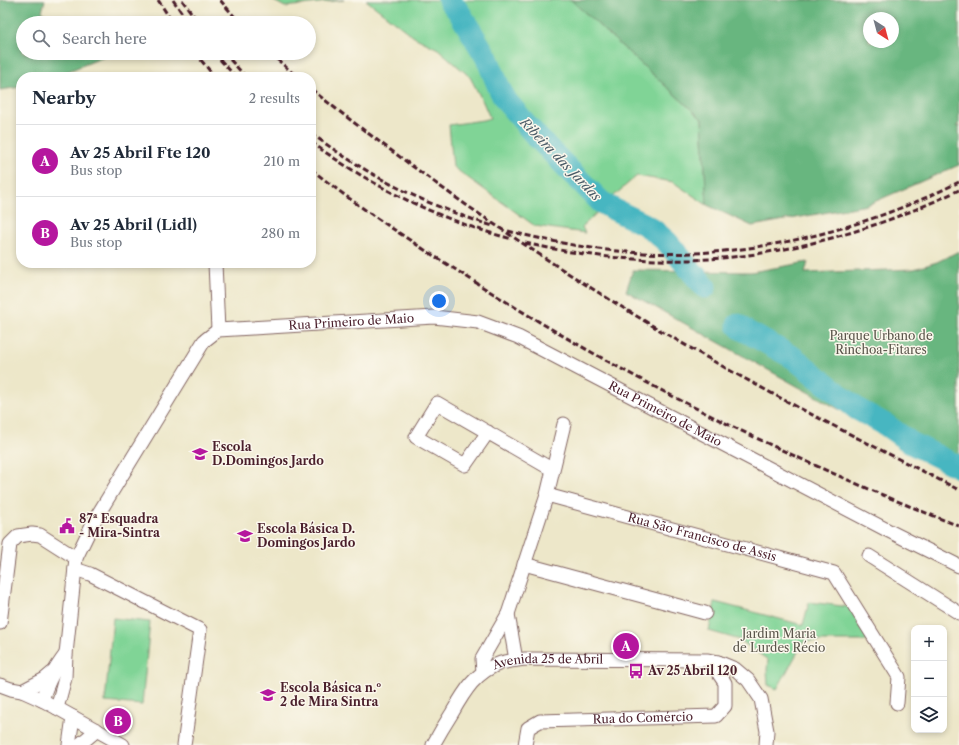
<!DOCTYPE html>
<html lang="en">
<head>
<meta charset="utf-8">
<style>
  body { margin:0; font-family:"Libre Caslon Text",serif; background:#f6f6f7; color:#1f2937 }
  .controls { position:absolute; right:12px; bottom:12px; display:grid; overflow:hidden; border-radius:8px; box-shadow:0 2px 6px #0003 }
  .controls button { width:36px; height:36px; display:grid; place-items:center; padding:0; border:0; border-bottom:1px solid #e0e1e3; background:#fff; color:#1f2937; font:20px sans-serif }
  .compass { position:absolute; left:863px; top:12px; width:36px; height:36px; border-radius:50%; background:#fff; box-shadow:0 2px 6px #0003; rotate:144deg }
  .you { position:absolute; left:439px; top:301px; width:14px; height:14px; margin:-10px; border:3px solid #fff; border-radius:50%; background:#1a73e8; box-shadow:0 0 0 6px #1a73e833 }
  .badge { display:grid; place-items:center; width:26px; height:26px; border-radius:50%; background:#b5179e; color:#fff; font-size:13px; font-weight:700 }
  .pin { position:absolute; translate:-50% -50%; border:2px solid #fff; box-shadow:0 1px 4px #0006 }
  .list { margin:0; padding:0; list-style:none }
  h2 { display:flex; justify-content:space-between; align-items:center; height:52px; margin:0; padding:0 16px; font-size:17px }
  h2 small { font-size:13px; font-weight:400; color:#747a83 }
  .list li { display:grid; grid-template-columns:26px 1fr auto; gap:12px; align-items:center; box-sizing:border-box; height:72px; padding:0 16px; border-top:1px solid #e0e1e3 }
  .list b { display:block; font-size:15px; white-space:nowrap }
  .list p { margin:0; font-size:13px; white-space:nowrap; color:#747a83 }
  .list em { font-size:13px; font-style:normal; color:#747a83 }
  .icon { flex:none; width:22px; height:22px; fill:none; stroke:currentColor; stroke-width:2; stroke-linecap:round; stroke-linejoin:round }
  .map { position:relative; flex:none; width:959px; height:745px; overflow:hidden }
  .search { position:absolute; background:#fff; box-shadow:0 2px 6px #0003; left:16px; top:16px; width:300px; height:44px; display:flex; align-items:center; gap:10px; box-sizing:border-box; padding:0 14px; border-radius:22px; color:#747a83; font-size:15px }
  .panel { position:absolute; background:#fff; box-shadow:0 2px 6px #0003; left:16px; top:72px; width:300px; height:196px; border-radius:16px }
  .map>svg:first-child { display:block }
  .green { fill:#80d496; stroke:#657a60 }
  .forest { fill:#68b67f; stroke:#596a55; fill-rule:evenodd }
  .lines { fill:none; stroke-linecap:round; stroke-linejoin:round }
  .river { stroke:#47b6c1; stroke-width:23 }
  .minor-casing { stroke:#836562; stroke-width:15 }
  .minor { stroke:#fff; stroke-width:13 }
  .rail { stroke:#4a1f2b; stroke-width:3; stroke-dasharray:6 3; stroke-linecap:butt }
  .labels { text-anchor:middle; stroke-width:3; stroke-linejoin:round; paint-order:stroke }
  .street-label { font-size:12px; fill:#4a1f2b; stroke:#fbf7ec }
  .park-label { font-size:12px; fill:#5a554b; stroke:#fbf7ec }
  .poi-label { font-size:12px; font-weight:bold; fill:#4a1f2b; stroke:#fbf7ec; text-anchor:start }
  .water-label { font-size:13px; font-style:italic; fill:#495b67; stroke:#fbf7ec }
</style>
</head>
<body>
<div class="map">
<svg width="959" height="745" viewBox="0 0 959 745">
  <rect width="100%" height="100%" fill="#fbf7ec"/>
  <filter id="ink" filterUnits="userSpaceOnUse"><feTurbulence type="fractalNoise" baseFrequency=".025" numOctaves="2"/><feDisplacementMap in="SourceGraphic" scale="8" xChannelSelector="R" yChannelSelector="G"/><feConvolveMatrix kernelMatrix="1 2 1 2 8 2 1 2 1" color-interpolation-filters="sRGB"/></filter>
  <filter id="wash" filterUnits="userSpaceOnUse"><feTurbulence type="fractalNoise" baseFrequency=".012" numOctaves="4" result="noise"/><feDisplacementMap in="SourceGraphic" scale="16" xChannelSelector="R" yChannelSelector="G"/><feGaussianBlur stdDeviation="0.9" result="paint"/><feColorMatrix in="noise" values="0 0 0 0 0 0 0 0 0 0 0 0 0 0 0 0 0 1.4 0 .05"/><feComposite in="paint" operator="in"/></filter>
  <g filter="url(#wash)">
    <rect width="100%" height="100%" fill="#ede7c9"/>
    <!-- green -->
    <path class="green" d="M272,0H344L285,7Z
      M366,0H571L702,119L707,205L673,182L637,176C618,191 600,210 582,227L585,233L535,226L453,167L449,125L483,120L490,118L483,102L470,77L438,49L414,37Z
      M715,602L803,625L809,602L850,607L871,641H804L777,689L768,685L767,670L768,660L740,640L709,631Z
      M113,618L150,622L142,705L105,702Z"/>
    <!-- forest -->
    <path class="forest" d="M0,0H45L42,12L57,23H23V53H101L106,56L54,77H21V87L0,90Z
      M571,0H959V123L956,127L959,126V165L867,205L752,226L707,205L702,119ZM869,18H893V42H869Z
      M959,251V476L626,291L633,270L751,272L808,262L805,273L914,269L937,262Z"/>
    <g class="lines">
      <!-- river -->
      <path class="river" d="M449,0L459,12L487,58L500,90L507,102L537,137L601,202L613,209L644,224L653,230L667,242L705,287
        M738,325L742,329L794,358L857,409L886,425L911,443L959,467"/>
    </g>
  </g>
  <g filter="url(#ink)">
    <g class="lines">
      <!-- minor casing -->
      <g class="minor-casing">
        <g id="minor">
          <path d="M215,263L218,330"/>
          <path d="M488,432L465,465L416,437L437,403L553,470"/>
          <path d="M547,495L564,424"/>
          <path d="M869,556L959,613"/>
          <path d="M524,564L705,613"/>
          <path d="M75,569L90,574L200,630L184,745"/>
          <path d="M508,614L516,660"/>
          <path d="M0,623L10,544L18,536L32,534L40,535L76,558"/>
          <path id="s1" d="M483,672L482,659L508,614L547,495L834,573L899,677L897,703"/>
          <path d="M0,685L11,689L22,691L42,700L57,708L123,745"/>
          <path d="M22,691L45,679L52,673"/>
          <path d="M42,700C48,681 54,670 66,654"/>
          <path id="s2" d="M57,708L65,678L66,654L76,558L94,521L204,341L218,330L434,317L478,322L518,337L887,530L959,566"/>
          <path d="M69,745L73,717"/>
          <path d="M79,745L97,730"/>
          <path id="s3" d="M433,745C439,734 445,724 452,713C464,692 476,671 501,663C508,661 517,660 525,659L708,660L718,662L735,669L748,680L761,699L767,731L766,745"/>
          <path id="s4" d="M525,745L528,728L540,721L716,716L725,706V683L717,671L718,662"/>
        </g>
      </g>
      <!-- minor -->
      <use href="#minor" class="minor"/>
      <!-- rail -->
      <path class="rail" d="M158,0L173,23
        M173,0L189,23
        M182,0L199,23
        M220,0L240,23
        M195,53L215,77
        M214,53L236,77
        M224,53L246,77
        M270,53L297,77
        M311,89C357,126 404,160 452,195C549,263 648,326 751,382C820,420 890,454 959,490
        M311,133C368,176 425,205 493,226
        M311,142C371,186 439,220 512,239
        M311,169C359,208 412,242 464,275C620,376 786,458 959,526
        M508,231C541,239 573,246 607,250C727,264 851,236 959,182
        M525,243C569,253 613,259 658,260C761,263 866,235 959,190"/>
    </g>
  </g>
  <!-- icons -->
  <defs>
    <g id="school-bare" transform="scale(1.2)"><path d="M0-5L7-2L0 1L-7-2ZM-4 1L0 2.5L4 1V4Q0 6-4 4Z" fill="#b5179e" stroke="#fbf7ec" stroke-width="2.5" paint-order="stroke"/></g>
    <g id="civic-bare" transform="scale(1.2)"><path d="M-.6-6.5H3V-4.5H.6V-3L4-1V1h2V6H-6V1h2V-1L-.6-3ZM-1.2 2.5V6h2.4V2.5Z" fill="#b5179e" stroke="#fbf7ec" stroke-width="2.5" paint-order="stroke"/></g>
    <g id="bus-bare" transform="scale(1.2)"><path d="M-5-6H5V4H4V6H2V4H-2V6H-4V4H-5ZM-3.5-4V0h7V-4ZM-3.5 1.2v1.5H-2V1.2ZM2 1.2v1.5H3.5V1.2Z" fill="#b5179e" stroke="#fbf7ec" stroke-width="2.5" paint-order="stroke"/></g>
  </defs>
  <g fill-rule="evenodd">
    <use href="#school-bare" x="200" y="454"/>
    <use href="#civic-bare" x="67" y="526"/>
    <use href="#school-bare" x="245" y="536"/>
    <use href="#bus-bare" x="636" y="671"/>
    <use href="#school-bare" x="268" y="695"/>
  </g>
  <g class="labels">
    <!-- street labels -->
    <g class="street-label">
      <text dy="4" stroke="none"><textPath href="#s2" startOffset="555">Rua Primeiro de Maio</textPath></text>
      <text dy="4" stroke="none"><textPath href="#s2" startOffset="891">Rua Primeiro de Maio</textPath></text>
      <text dy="4" stroke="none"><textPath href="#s1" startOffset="351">Rua São Francisco de Assis</textPath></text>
      <text dy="4" stroke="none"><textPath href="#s3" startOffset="156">Avenida 25 de Abril</textPath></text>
      <text dy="4" stroke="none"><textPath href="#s4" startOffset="134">Rua do Comércio</textPath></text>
    </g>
    <!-- park labels -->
    <g class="park-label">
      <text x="881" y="340">Parque Urbano de<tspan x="881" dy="14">Rinchoa-Fitares</tspan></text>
      <text x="779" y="638">Jardim Maria<tspan x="779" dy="14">de Lurdes Récio</tspan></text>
    </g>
    <!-- poi labels -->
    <g class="poi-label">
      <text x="212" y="451">Escola<tspan x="212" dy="14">D.Domingos Jardo</tspan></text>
      <text x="79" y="523">87ª Esquadra<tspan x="79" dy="14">- Mira-Sintra</tspan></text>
      <text x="257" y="533">Escola Básica D.<tspan x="257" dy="14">Domingos Jardo</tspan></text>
      <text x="648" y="675">Av 25 Abril 120</text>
      <text x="280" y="692">Escola Básica n.º<tspan x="280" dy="14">2 de Mira Sintra</tspan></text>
    </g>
    <!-- water labels -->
    <g class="water-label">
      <text transform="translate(561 159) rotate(46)" y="5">Ribeira das Jardas</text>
    </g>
  </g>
</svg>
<div class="controls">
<button>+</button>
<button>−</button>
<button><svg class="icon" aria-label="layers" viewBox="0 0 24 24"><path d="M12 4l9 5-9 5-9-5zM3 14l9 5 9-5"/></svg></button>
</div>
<svg class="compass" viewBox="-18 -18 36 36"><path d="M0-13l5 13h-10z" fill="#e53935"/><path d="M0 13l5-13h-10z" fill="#747a83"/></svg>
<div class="you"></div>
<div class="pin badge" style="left:626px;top:646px">A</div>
<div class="pin badge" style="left:118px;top:721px">B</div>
<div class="search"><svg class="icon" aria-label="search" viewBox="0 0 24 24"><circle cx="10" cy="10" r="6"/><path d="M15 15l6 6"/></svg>Search here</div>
<section class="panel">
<h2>Nearby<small>2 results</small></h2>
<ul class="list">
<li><span class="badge">A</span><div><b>Av 25 Abril Fte 120</b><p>Bus stop</p></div><em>210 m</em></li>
<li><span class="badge">B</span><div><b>Av 25 Abril (Lidl)</b><p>Bus stop</p></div><em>280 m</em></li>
</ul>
</section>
</div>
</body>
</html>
